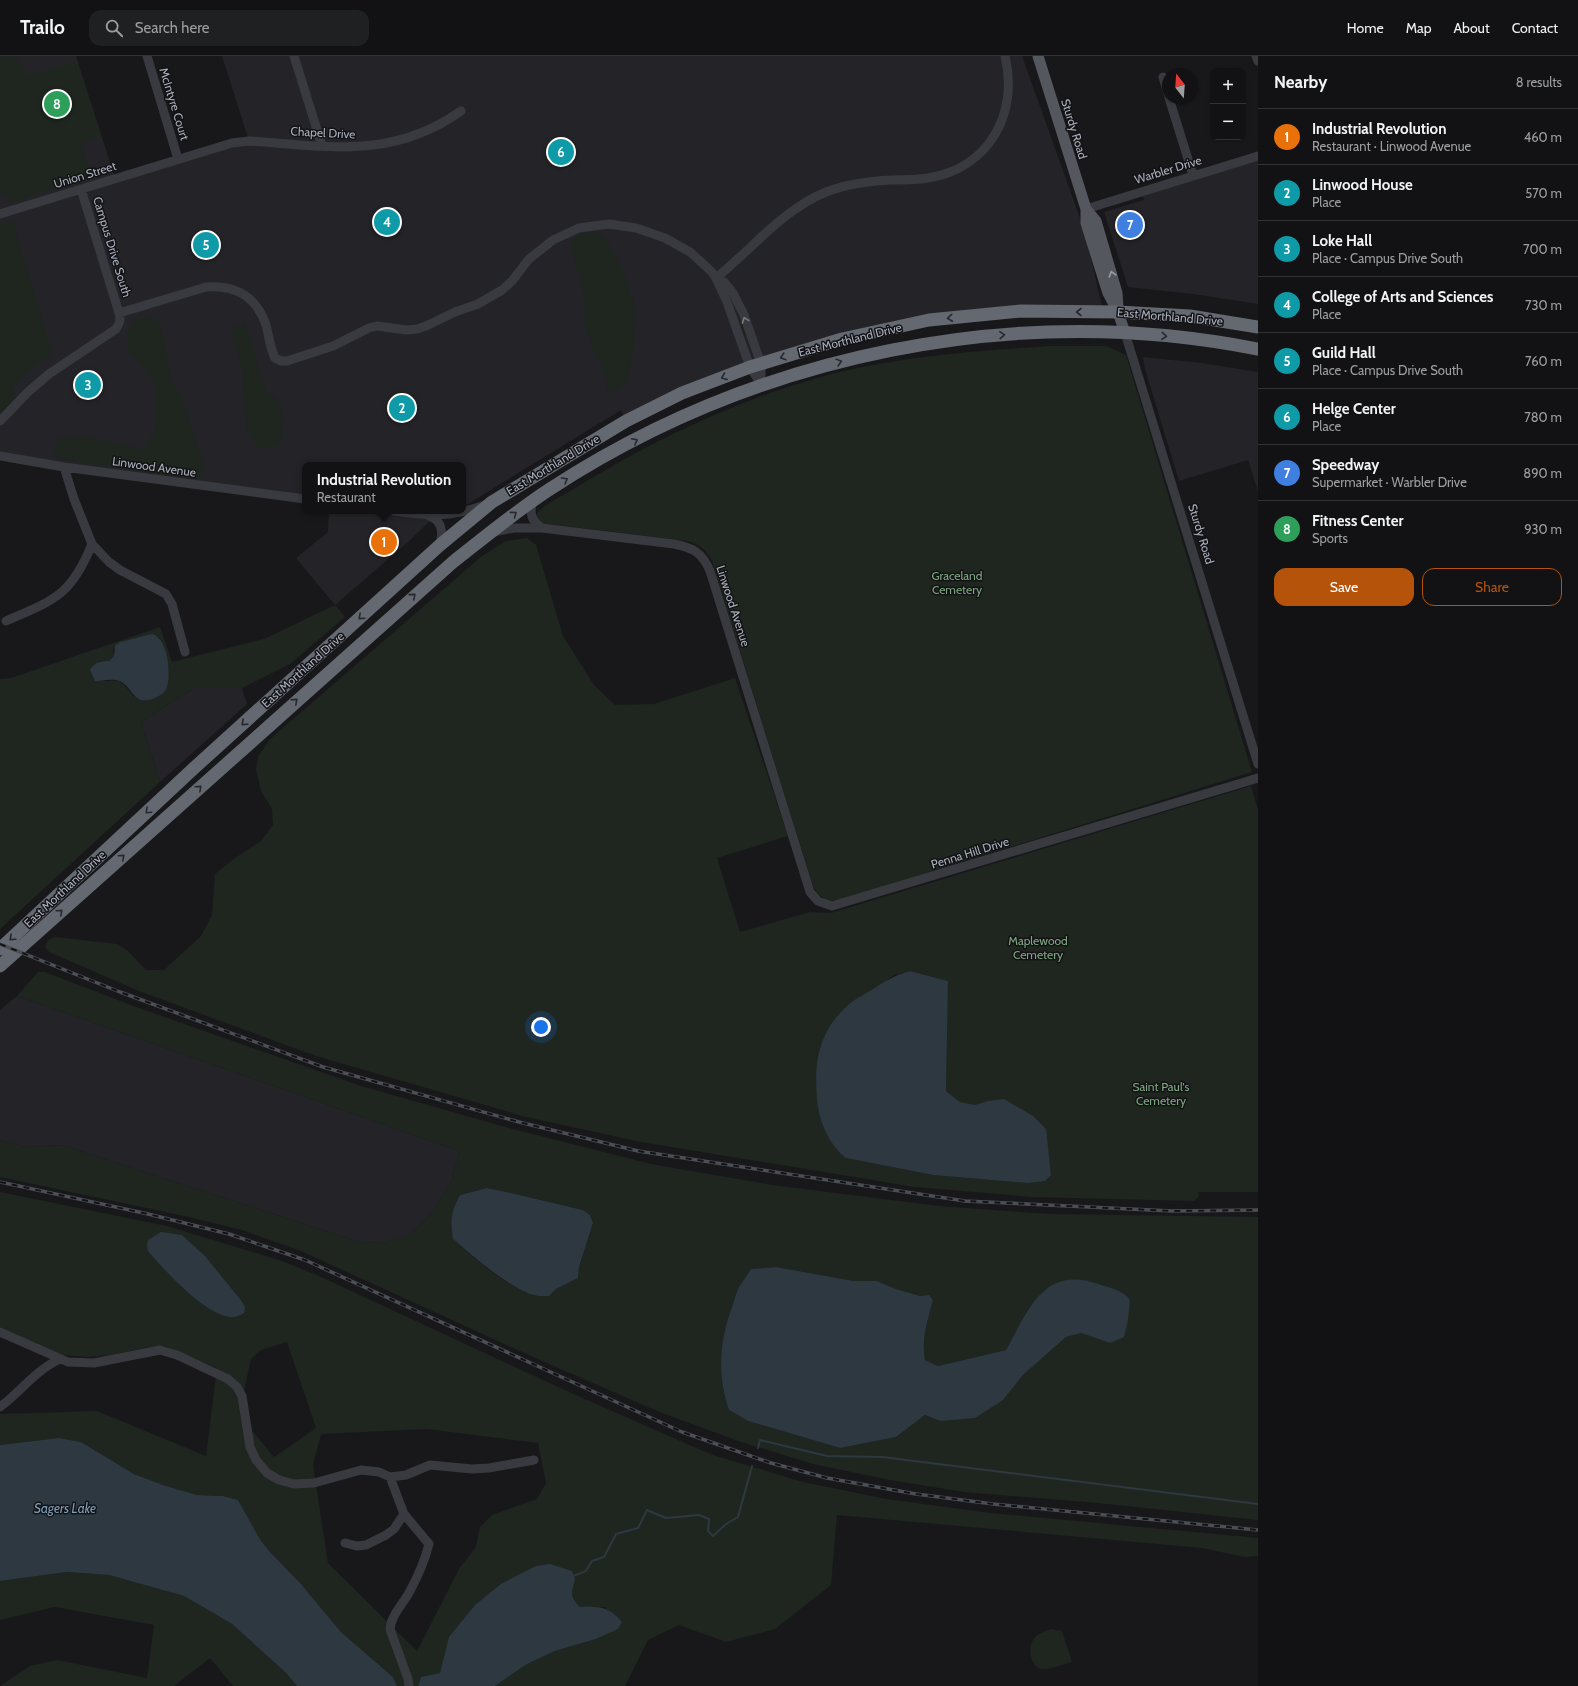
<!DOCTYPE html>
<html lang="en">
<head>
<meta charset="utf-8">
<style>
  body { margin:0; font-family:Cabin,sans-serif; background:#1f2022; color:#f1f3f6 }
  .controls { position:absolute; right:12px; top:12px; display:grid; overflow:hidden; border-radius:8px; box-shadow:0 1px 3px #0004 }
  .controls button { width:36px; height:36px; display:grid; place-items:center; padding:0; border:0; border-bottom:1px solid #313234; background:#121214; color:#f1f3f6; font:20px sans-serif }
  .compass { position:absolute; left:1162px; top:12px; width:36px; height:36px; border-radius:50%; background:#121214; box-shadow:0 1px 3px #0004; rotate:343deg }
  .you { position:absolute; left:541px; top:971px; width:14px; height:14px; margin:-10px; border:3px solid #fff; border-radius:50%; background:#1a73e8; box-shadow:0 0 0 6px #1a73e833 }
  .badge { display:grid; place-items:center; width:26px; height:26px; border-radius:50%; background:#b45309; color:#fff; font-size:13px; font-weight:700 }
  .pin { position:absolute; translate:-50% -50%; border:2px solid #fff; box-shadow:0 1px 4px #0006 }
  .popup { position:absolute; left:302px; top:406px; width:164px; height:52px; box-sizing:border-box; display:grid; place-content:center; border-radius:8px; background:#121214; filter:drop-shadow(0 1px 3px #0005); font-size:13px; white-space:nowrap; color:#9c9ea0 }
  .popup b { font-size:15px; color:#f1f3f6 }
  .popup::after { content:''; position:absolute; left:50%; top:100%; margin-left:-8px; border:8px solid transparent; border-top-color:#121214 }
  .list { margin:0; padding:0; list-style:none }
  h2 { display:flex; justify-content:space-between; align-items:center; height:52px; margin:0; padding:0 16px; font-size:17px }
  h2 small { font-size:13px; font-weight:400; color:#9c9ea0 }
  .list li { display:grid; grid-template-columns:26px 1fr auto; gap:12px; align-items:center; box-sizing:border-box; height:56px; padding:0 16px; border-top:1px solid #313234 }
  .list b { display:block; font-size:15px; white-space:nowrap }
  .list p { margin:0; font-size:13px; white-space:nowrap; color:#9c9ea0 }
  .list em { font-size:13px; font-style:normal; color:#9c9ea0 }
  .actions { display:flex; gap:8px; padding:12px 16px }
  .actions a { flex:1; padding:9px 0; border:1px solid #b45309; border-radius:12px; text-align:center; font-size:14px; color:#b45309 }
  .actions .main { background:#b45309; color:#fff }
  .icon { flex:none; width:22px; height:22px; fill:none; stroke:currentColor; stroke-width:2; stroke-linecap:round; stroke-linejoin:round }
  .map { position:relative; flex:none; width:1258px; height:1630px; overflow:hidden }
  header { display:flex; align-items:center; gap:24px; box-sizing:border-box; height:56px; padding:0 20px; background:#121214; border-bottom:1px solid #313234 }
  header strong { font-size:19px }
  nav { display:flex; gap:22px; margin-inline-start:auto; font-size:14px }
  .search { width:280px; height:36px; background:#1f2022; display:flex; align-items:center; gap:10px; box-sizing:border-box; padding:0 14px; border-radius:12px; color:#9c9ea0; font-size:15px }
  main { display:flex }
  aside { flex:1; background:#121214 }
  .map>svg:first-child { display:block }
  .built { fill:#242428 }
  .green { fill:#1e261f; fill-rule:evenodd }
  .water { fill:#2d3840 }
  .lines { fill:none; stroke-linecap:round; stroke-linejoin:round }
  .stream { stroke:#2d3840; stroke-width:2 }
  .minor { stroke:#393a40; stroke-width:9 }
  .major { stroke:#55575f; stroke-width:11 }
  .highway { stroke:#646871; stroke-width:13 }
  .rail-casing { stroke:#4c4e55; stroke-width:3.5 }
  .rail { stroke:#131316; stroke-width:2; stroke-dasharray:6; stroke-linecap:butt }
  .oneway { stroke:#999da9 }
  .oneway2 { stroke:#27282d }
  .oneway3 { stroke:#777a84 }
  .labels { text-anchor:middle; stroke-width:3; stroke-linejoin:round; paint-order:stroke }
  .street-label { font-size:12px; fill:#aaafbb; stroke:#131316 }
  .park-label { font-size:12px; fill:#7fa781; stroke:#131316 }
  .water-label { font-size:13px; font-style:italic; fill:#7e9eb8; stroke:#131316 }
</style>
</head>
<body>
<header>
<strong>Trailo</strong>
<div class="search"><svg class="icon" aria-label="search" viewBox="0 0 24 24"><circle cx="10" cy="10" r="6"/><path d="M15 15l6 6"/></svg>Search here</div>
<nav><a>Home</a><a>Map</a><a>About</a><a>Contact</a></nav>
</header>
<main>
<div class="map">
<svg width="1258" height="1630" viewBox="0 0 1258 1630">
  <rect width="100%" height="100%" fill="#18181b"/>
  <!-- built -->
  <path class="built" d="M0,0H76L115,122L249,85L222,0H1022L1085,176L1102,250L1021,255L842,283L626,365L621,354L463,451V409H305V443L0,400Z
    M1258,100V248L1193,238L1128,231L1104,156L1144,144L1141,135Z
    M1143,301L1202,307L1258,316V435L1248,404L1179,425L1145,313Z
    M329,455H361L431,464L408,486L335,549L296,502L328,476Z
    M194,632H242L247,648L160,726L141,666Z
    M17,940L459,1095L452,1123L433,1156L411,1178L384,1187L360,1186L62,1089L25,1091L0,1084V954Z"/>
  <!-- green -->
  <path class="green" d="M0,0C19,0 20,4 26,21L77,5L101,80L81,87L91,120L13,146L0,137Z
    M12,164L52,296L28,315L11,333L17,340L0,358V168Z
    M592,175L606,184L622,213L635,249L634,283L628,324L620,332L606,336L608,326L584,269L585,245L579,218L572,196L573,182Z
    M138,262H151L160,269L172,327L183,346L204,408L202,419L193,423L60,403L54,394L57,383L78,380L145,393L155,374V328L145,311L129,296C127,280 124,273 138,262Z
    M741,262L750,288L748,289L738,264Z
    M245,267L266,336L278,345L283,364L280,388L269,392L258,390L247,373L244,349L242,312L232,279L234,271Z
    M1050,290H1106L1126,299L1252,716L839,844C826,846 819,841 813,830L712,505C706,494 701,489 688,485L542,467L536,461L538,456C546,448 556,443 565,438C585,426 605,414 625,403C699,362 790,324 873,309C931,298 991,294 1050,290Z
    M527,482L536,489L563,580L594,629L615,649L654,648L735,622L788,780L717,802L740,876L810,856L831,857L1251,730L1258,754V1136H1198L1199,1140L1194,1145L1032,1141L915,1131L641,1086L526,1061L316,1000L139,935L49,896L45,890L48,884L55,881L117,888L127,894L146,914H164L201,880L212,859L215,818L235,802L261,785L273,769L272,753L261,735L256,714L258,701L270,683L482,500L506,485ZM911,915L947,925L946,1035L960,1046L975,1049L1027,1127L933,1119L846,1102L877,931L894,919Z
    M335,549L345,561L290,608L242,632H194L141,666L160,726L0,873V623L11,622L160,571L172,606L264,583ZM147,579L160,582L167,603L169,618L134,641C118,619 119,626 95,625L99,605H109L114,600L113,594L120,586Z
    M38,916H45L136,951L361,1030L509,1072L651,1108L772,1129L939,1150L1048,1158L1258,1161V1464L1098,1447L964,1436L890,1424L813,1408L738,1385L657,1355L531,1300L301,1195L242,1174L189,1161L0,1121V1084L26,1091L62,1089L360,1186L384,1187L411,1178L433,1156L452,1123L459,1095L17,940ZM487,1132L511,1137L583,1154L590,1159L593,1167L579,1211L578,1222L556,1233L549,1240C545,1240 539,1241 534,1239C511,1233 471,1200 453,1183L460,1139ZM776,1211L854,1225H877L896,1233L933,1244C928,1264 921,1283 925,1304L938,1310L1006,1294L1028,1254L1044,1234L1110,1287L1081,1277L1066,1281L1023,1319L1003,1344L940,1365L925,1359L896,1381L840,1392L748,1365L729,1354C717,1320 719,1286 732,1251C734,1245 736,1237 739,1231C743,1225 747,1219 751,1213Z
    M0,1136L167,1170L282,1205L319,1220L558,1331L689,1389L716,1400L803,1426L886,1443L991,1457L1258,1482V1500L1244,1501L1202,1492L837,1459L831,1529L775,1573L726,1586L679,1569L648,1584L625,1630H495L527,1608L555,1595L596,1583L617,1573L605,1551H580L573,1543L572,1533L575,1524L475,1549L468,1558L440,1617L421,1621L418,1630H397L393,1621L341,1576L301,1528L271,1497L261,1485L238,1444L223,1440L197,1439L163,1429L134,1418L81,1386L59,1382L0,1389V1358L97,1355L206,1400L217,1312L165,1290L149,1291L110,1299L88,1301L63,1299L0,1273ZM205,1200L241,1244L245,1251L216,1256L182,1232ZM287,1286L316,1372L274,1401L249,1371L244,1335L251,1303L261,1294ZM427,1373L538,1387L546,1427L537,1443L492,1459L480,1471L476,1491L459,1513L417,1595L328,1507L313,1409L321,1378Z
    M67,1516L109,1519L184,1540L232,1568L285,1616L297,1630H233L210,1602L174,1630H0L30,1610L57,1604L147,1622L154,1569L55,1551L0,1564V1525Z
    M1052,1573L1062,1575L1072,1606C1063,1608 1053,1613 1044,1613C1031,1614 1027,1593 1033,1584C1038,1577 1045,1575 1052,1573Z"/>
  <!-- water -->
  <path class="water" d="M151,578C168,579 173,623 165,635C163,638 156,642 152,643C133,650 132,629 119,625C112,622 102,625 95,625L90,614C95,606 100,605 109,605L114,600L115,590L120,586Z
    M910,915L948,925L946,1035L960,1046L975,1049L988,1045L1004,1043L1033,1060L1046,1073L1051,1119L1045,1125L1027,1127L933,1119L846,1102C829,1089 819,1065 817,1044C814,1006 818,977 847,950C853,944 863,939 870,935C886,925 892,920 910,915Z
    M487,1132L511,1137L583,1154L590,1159L593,1167L579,1211L578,1222L556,1233L549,1240C545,1240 539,1241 534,1239C511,1233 471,1199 453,1183C450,1164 451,1156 460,1139Z
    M161,1176L182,1179L205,1200L241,1244L245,1251L244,1257C240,1259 235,1262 230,1261C204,1258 164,1214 148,1195L147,1189L148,1184Z
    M776,1211L854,1225H877L896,1233L920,1240L929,1239L933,1244C928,1264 921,1283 925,1304L938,1310L1006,1294C1028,1255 1043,1209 1098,1228C1110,1232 1123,1234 1130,1244L1128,1264L1124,1281L1110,1287L1081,1277L1066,1281L1023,1319L1003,1344L975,1362L940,1365L925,1359L896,1381L840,1392L748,1365L729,1354C717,1320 719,1286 732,1251C734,1245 736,1237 739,1231C743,1225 747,1219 751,1213Z
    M59,1382L81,1386L134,1418L163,1429L197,1439L223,1440L238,1444L261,1485L271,1497L301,1528L341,1576L393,1621L397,1630H297L285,1616L232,1568L184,1540L109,1519L67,1516L0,1525V1389Z
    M550,1508L572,1515L575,1524C571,1537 570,1541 580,1551C599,1550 609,1550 622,1566L618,1573L596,1583L555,1595L527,1608L495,1630H418L421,1621L440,1617L449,1581L475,1549L501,1528L518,1519L536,1510Z"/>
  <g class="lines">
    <!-- stream -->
    <path class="stream" d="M758,1392L760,1384L827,1400L882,1401L1258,1448
      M573,1520L586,1515L592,1505L604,1501L616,1478L638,1472L647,1454L666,1462L699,1459L709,1463L708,1475L713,1480L726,1468L738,1461L752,1410"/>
    <!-- minor -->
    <path class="minor" d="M147,0L178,103
      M294,0L322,90
      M1256,0L1258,5
      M1163,21L1168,38
      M1169,42L1193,119
      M1086,153L1258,100
      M0,158L232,87L249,85C328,90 392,104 461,55
      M716,222C752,193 782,154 826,136C847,128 869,125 892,124C904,124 916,124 928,122C989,112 1019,58 1005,0
      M716,222L725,227L733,237L744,259L761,308V327
      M119,257L206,231C236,229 256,240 266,269C269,280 270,292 275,302L281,305H287L333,290L369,272L377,270L406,274L417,273L426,270L455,256L478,248L502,234L512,225L529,203L553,184L579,172L609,168L636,172L665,182L690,196L711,215L716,222L727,246L750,311L761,328
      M1125,277L1258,708
      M0,365L28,336L49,318L116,273C120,267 121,264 119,257L81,133
      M0,400L64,411L305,443
      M64,411L74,443L92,488L109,506L120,514L166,538L172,548L185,596
      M532,445C530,458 531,465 542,472
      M394,455C431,460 449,462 485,449
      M429,460C443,465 443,477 440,489
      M493,476L514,472H542L674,488C693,492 702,496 710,515L810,836L818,845L832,850L1258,722
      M6,565C54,544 71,540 92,488
      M0,1276L68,1306L94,1307L160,1294L177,1299L228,1323L237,1331L242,1340L250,1391L256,1404L267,1417L279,1424L294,1428L314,1427L361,1414L379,1416L390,1421L406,1419L430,1409L472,1413L489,1412L534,1404
      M0,1351C21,1335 36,1314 60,1303
      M390,1421L404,1458L429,1488C425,1504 418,1520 410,1535C404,1547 391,1559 390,1573L408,1623L409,1630
      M345,1487L357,1490L366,1489L386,1479L394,1473L404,1458"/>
    <!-- major -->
    <path class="major" d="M1038,0L1086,153V167L1108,237L1118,256L1125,277
      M1086,153L1096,165L1117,237L1118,252"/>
    <!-- highway -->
    <path class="highway" d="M0,893L193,713L440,489L492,446L626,365L682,337L750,311L842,283L929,264L1021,255L1118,256L1190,260L1258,271
      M0,910L453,506C485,481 516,455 550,433C757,298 1015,245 1258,293"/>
    <!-- rail casing -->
    <g class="rail-casing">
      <path id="rail" d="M0,888L120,936L323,1011L519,1066L638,1095L965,1145L1172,1155L1258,1154
        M0,1126L148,1158L229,1178L305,1204L682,1376L771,1407L827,1422L916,1438L993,1448L1258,1474"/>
    </g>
    <!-- rail -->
    <use href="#rail" class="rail"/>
  </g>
  <!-- one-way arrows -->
  <defs><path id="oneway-chevron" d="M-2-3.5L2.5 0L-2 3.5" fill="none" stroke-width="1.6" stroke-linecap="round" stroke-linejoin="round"/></defs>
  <use class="oneway" href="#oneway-chevron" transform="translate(1112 218) rotate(-107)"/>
  <g class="oneway2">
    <use href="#oneway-chevron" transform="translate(1079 256) rotate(-180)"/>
    <use href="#oneway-chevron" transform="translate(950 262) rotate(174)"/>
    <use href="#oneway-chevron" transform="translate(1002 279) rotate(-3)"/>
    <use href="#oneway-chevron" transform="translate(1164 280) rotate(5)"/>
    <use href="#oneway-chevron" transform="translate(783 301) rotate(163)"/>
    <use href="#oneway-chevron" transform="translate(839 306) rotate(-15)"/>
    <use href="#oneway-chevron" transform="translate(724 321) rotate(159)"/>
    <use href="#oneway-chevron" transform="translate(635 385) rotate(-27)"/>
    <use href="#oneway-chevron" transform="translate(565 424) rotate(-31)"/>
    <use href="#oneway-chevron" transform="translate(514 458) rotate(-37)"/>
    <use href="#oneway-chevron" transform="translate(413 540) rotate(-41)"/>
    <use href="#oneway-chevron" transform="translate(361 561) rotate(138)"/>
    <use href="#oneway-chevron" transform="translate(295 645) rotate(-42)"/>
    <use href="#oneway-chevron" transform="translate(244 667) rotate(138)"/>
    <use href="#oneway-chevron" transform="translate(199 732) rotate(-42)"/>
    <use href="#oneway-chevron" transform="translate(148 755) rotate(137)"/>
    <use href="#oneway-chevron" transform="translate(122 801) rotate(-42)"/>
    <use href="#oneway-chevron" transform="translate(60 856) rotate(-42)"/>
    <use href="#oneway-chevron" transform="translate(12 882) rotate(138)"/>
  </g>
  <use class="oneway3" href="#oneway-chevron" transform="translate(745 264) rotate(-110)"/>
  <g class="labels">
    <!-- street labels -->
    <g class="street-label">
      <text transform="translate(174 48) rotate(73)" y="4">McIntyre Court</text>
      <text transform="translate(1074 73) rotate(73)" y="4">Sturdy Road</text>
      <text transform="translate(323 77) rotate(3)" y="4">Chapel Drive</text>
      <text transform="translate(1168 114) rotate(-17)" y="4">Warbler Drive</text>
      <text transform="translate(85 119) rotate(-17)" y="4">Union Street</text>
      <text transform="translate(112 191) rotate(73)" y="4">Campus Drive South</text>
      <text transform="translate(1170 261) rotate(5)" y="4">East Morthland Drive</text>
      <text transform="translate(850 284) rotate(-14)" y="4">East Morthland Drive</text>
      <text transform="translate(553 409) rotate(-31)" y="4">East Morthland Drive</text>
      <text transform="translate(154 411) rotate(8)" y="4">Linwood Avenue</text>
      <text transform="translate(1201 478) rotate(73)" y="4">Sturdy Road</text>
      <text transform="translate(733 550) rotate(72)" y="4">Linwood Avenue</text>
      <text transform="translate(303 614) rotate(-42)" y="4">East Morthland Drive</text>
      <text transform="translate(970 797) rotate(-17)" y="4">Penna Hill Drive</text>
      <text transform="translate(65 833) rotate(-43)" y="4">East Morthland Drive</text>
    </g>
    <!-- park labels -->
    <g class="park-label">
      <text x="957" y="524">Graceland<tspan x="957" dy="14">Cemetery</tspan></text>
      <text x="1038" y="889">Maplewood<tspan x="1038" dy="14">Cemetery</tspan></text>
      <text x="1161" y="1035">Saint Paul's<tspan x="1161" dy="14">Cemetery</tspan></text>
    </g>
    <!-- water labels -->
    <g class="water-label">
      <text x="65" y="1457">Sagers Lake</text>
    </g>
  </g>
</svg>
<div class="controls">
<button>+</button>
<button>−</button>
</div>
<svg class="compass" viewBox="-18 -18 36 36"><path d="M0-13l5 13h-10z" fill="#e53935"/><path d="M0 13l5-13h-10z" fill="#9c9ea0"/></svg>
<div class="you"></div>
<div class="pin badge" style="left:384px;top:486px;background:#e8710a">1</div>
<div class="popup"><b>Industrial Revolution</b>Restaurant</div>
<div class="pin badge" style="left:402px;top:352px;background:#0f9aa8">2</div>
<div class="pin badge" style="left:88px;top:329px;background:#0f9aa8">3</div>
<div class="pin badge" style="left:387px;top:166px;background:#0f9aa8">4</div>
<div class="pin badge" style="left:206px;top:189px;background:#0f9aa8">5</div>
<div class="pin badge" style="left:561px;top:96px;background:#0f9aa8">6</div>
<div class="pin badge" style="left:1130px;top:169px;background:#3f7fe0">7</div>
<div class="pin badge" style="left:57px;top:48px;background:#2e9e5b">8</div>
</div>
<aside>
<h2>Nearby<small>8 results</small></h2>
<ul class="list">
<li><span class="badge" style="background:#e8710a">1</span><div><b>Industrial Revolution</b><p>Restaurant · Linwood Avenue</p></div><em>460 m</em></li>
<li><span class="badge" style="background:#0f9aa8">2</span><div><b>Linwood House</b><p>Place</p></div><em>570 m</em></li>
<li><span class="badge" style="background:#0f9aa8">3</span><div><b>Loke Hall</b><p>Place · Campus Drive South</p></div><em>700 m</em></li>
<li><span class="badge" style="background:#0f9aa8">4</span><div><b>College of Arts and Sciences</b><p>Place</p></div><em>730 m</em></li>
<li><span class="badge" style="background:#0f9aa8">5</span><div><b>Guild Hall</b><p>Place · Campus Drive South</p></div><em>760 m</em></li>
<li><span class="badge" style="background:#0f9aa8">6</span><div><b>Helge Center</b><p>Place</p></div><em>780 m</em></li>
<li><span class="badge" style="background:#3f7fe0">7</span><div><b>Speedway</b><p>Supermarket · Warbler Drive</p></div><em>890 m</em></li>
<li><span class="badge" style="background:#2e9e5b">8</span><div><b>Fitness Center</b><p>Sports</p></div><em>930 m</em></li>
</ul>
<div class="actions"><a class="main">Save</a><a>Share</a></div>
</aside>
</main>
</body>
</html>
